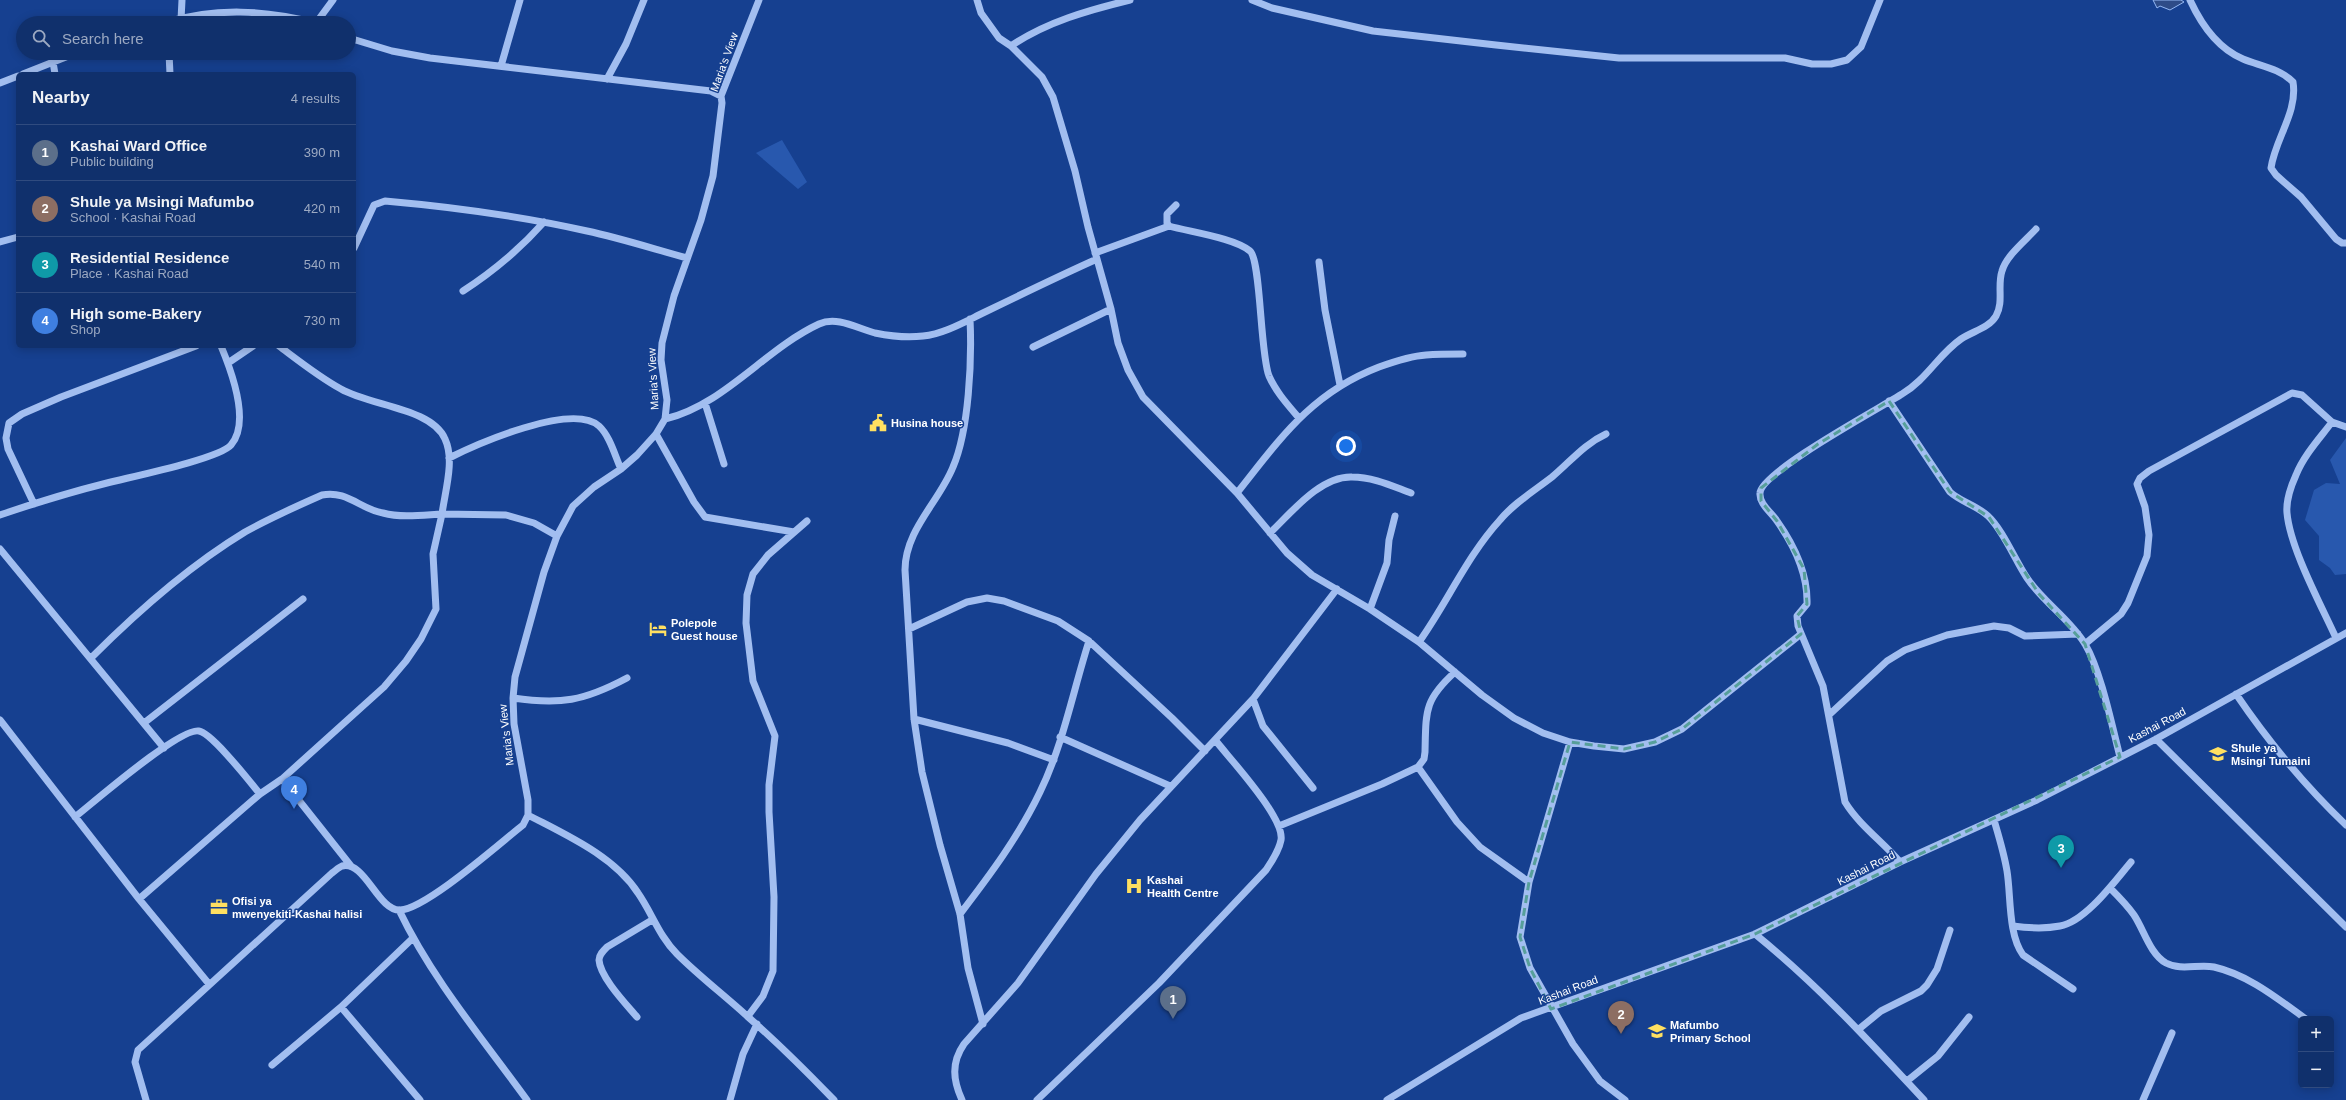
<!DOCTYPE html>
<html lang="en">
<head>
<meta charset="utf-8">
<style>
  body { margin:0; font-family:Arial,sans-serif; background:#193872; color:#f1f3f6 }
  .controls { position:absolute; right:12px; bottom:12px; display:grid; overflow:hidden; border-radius:6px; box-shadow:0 2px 10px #0003 }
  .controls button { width:36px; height:36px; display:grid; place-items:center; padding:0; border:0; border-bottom:1px solid #304b7f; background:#10306c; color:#f1f3f6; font:20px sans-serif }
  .you { position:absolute; left:1346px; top:446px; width:14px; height:14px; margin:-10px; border:3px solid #fff; border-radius:50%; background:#1a73e8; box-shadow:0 0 0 6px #1a73e833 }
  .badge { display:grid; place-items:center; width:26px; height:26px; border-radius:50%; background:#8bbbb9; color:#fff; font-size:13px; font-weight:700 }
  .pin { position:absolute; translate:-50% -33px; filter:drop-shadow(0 1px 2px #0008) }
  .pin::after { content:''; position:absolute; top:21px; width:14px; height:12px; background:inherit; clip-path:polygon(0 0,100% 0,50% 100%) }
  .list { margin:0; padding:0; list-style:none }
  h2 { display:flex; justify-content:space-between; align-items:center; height:52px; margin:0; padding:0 16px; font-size:17px }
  h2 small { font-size:13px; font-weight:400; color:#9ca9c2 }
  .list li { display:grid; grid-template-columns:26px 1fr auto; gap:12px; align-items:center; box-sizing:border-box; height:56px; padding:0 16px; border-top:1px solid #304b7f }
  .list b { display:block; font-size:15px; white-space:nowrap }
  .list p { margin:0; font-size:13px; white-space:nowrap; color:#9ca9c2 }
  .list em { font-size:13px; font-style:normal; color:#9ca9c2 }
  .icon { flex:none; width:22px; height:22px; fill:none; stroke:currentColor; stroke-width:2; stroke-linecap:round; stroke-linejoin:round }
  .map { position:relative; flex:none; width:2346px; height:1100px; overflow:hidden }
  .search { position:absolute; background:#10306c; box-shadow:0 2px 10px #0003; left:16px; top:16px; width:340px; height:44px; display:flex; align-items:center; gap:10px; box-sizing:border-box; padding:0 14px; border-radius:22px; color:#9ca9c2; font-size:15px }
  .panel { position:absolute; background:#10306c; box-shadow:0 2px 10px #0003; left:16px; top:72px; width:340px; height:276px; border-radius:6px }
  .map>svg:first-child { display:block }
  .green { fill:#2858ae }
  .water { fill:#2e4c88; stroke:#94b7f3 }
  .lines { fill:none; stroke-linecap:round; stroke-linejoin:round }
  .minor { stroke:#a2bef0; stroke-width:7 }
  .marked { fill:none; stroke:#579f9a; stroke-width:3; stroke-dasharray:8 5; stroke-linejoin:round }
  .labels { text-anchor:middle; stroke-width:3; stroke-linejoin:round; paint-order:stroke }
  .street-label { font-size:11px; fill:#fff; stroke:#164090 }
  .poi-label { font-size:11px; font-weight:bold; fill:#fff; stroke:#164090; text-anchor:start }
</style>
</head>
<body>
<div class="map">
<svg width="2346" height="1100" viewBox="0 0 2346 1100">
  <rect width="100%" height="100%" fill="#164090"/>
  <!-- green -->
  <path class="green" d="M782,140L807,182L798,189L756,153Z
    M2346,438V574L2335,575L2330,568L2319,560V536L2305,520L2314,490L2326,483L2340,484L2330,460Z"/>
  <!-- water -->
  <path class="water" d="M2153,0H2181L2184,2L2170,10L2160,6L2157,8Z"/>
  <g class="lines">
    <!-- minor -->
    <path class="minor" d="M977,0L981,13L999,38L1011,46L1042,77L1053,97L1075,171L1088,227L1111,309L1118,343L1128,370L1143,397L1237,493L1287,553L1312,575L1370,609L1419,642L1482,695L1514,718L1543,733L1570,742L1594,746L1624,749L1655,742L1682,729L1801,634
      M1252,0L1272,8L1373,31L1496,45L1619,58H1785L1812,64H1831L1847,60L1861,47L1880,0
      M2190,0C2201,24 2217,48 2243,59C2260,66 2279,68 2293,82C2298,112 2275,139 2271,168L2276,175L2301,197L2336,239L2342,243H2346
      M181,20L182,0
      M164,23C216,7 265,10 316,23
      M316,23L333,0
      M349,38L392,51L430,58L711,91L721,96
      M1011,46C1046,22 1089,10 1130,0
      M169,53L170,74
      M53,62L55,74
      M501,66L520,0
      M23,74L76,53
      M607,79L626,44L644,0
      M0,83L18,76
      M1176,205L1167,214V223L1169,226C1190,232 1235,238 1250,251C1261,260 1260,354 1269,376C1276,392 1288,405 1299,418
      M0,242L18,237
      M354,248L374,205L385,201C453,207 520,216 587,231C620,238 654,249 687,258
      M1095,253L1169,226
      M1319,262L1325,310L1340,385
      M463,291C494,271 519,250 544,222
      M970,319C972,360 969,430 953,467C939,502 905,530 905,570L914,719L922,772L940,845L960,914L968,968L983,1024
      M1033,347L1111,309
      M228,363L253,346
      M1889,401L1950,492C1961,502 1976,505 1988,516C2003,530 2015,560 2027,578C2043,602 2070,619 2085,644C2101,671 2112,726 2120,757
      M705,403L724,464
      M665,419C724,405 765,349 819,324C837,316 857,328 875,333C890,336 907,338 923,336C944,334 966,321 985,312C1022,294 1059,276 1097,259
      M2332,422C2320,438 2304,455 2296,475C2291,486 2286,502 2287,513C2290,548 2321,605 2336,638
      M656,434L694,502L705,517L794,532
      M449,458C477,444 572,402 599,426C610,436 615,456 621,469
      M1237,493C1280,439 1311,393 1379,367C1393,362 1410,356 1426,355C1438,354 1450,354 1463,354
      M34,504L8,449L6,438L9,423L22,414L61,397L196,346
      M0,515C35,503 71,492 107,483C130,477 219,459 231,445C251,422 231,370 221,346
      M1270,533C1291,513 1320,476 1352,477C1373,477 1392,486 1411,493
      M0,549L164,748
      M1370,609L1387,563L1389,540L1395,516
      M909,629L967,602L987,598L1004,601L1058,621L1089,641L1172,718L1205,751
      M1419,642C1447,603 1467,556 1500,520C1514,503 1534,491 1552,477C1570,462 1584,444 1606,434
      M2085,644L2121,614L2128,603L2147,556L2149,535L2145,507L2137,484L2140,478L2149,471L2292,393L2302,395L2332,422L2346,427
      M92,657C138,611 189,566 245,532C270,518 297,506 322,495C347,490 360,509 383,513C402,518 423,515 442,514C445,491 455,460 445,439C432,408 370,406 341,389C319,377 299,361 279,346
      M2236,694C2268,741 2304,785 2346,825
      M513,698C560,705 584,701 627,678
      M1253,699L1263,726L1313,788
      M1830,714L1887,661L1905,650L1947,635L1994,626L2009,628L2025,636L2078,634
      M914,719L1008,743L1054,760
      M0,720L139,899L209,984
      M144,723L303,599
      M1060,737L1170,786
      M2156,739L2346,927
      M1570,742L1529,882L1520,937L1530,968L1573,1044L1600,1081L1625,1100
      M1418,767L1457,822L1480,847L1529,882
      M282,779L351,866
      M528,815C566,835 614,856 638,893C652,913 659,936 677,954C699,976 724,995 747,1016C778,1043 806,1071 834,1100
      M75,817C94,802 180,727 199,731C212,733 250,782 260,794
      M1994,820C1999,837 2004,853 2007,871C2011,895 2008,935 2023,955L2073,989
      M1279,826L1382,784L1418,767L1424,759L1425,752C1426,711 1424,700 1455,672
      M1900,862C1883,842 1859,825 1845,802L1823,686L1798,626L1797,616L1807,604C1808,574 1794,545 1777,521C1771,512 1759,504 1760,493C1761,472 1880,408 1902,394C1926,380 1939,354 1961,339C1973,331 1989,328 1996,316C2004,302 1997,286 2002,271C2006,256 2025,241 2036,229
      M2110,888C2119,897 2127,905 2134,915C2144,930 2150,954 2166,963C2181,971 2198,964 2214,967C2249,975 2278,999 2306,1019
      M139,899L260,794L282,779L384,687L406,661L421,639L436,609L433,554L442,514L506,515L534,523L557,536
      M399,910C432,979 482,1038 527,1100
      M960,914C990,875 1019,836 1040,792C1063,745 1073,691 1089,641
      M2013,926C2028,928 2045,929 2060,926C2085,922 2115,881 2131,862
      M1755,934C1819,986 1868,1040 1924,1100
      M341,1007L420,1100
      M748,1016L763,996L773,971L774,897L769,812V785L775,736L753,681L746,623L747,595L753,574L768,555L807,521
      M637,1017C626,1004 600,977 599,960C599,955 603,951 607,947L652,920
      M1859,1029L1881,1011L1921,991L1927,985L1937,969L1950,930
      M272,1065L341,1007L413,938
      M1907,1081L1938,1056L1969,1017
      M146,1100L135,1062L138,1050L332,873C335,871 339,867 342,866C365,860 378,911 400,910C426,909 500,843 523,825L528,815V800L514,724L513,698L515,677L544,572L557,536L573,506L594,487L621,469L637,455L656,434L665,419L667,400L661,360L662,343L674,296L701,220L713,176L722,103L721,96L759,0
      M730,1100L743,1054L757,1024
      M962,1100C953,1080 951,1063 964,1044L1018,983L1096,874L1140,820L1253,699L1337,589
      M1037,1100L1159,983L1266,870C1272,861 1279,851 1281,840C1285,818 1230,759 1216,741
      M1387,1100L1521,1018L1755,934L1900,862L2037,800L2156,739L2346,633
      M2143,1100L2172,1033"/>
  </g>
  <!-- marked area -->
  <path class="marked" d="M1889,401L1950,492L1989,517L2039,594L2085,644L2120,757L1755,934L1551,1009L1530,968L1520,937L1529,882L1570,742L1624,749L1655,742L1682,729L1801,634L1797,616L1807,604L1804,569L1777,521L1761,501V488L1818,444Z"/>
  <!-- icons -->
  <defs>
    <g id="civic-bare" transform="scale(1.38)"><path d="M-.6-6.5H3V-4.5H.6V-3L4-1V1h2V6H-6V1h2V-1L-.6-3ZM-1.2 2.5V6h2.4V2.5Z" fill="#ffe061" stroke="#164090" stroke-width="2.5" paint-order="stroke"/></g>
    <g id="hotel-bare" transform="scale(1.38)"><path d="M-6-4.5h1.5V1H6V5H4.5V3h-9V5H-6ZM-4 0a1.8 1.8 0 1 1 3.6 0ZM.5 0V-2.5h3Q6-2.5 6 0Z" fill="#ffe061" stroke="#164090" stroke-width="2.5" paint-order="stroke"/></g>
    <g id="school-bare" transform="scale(1.38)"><path d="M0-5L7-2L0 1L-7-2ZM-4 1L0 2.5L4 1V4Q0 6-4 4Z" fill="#ffe061" stroke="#164090" stroke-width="2.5" paint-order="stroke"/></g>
    <g id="hospital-bare" transform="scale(1.38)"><path d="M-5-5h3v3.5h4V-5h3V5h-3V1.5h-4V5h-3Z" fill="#ffe061" stroke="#164090" stroke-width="2.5" paint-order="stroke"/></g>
    <g id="office-bare" transform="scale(1.38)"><path d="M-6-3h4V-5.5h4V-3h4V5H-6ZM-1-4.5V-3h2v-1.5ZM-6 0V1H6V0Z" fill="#ffe061" stroke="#164090" stroke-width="2.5" paint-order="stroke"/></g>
  </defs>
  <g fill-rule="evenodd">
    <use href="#civic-bare" x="878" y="423"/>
    <use href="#hotel-bare" x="658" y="629"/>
    <use href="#school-bare" x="2218" y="754"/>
    <use href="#hospital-bare" x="1134" y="886"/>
    <use href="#office-bare" x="219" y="907"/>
    <use href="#school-bare" x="1657" y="1031"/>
  </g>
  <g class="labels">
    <!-- street labels -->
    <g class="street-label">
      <text transform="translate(724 62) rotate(-70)" y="4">Maria's View</text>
      <text transform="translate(653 379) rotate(-93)" y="4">Maria's View</text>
      <text transform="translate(2157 725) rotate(-28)" y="4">Kashai Road</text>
      <text transform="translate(506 735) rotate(-97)" y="4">Maria's View</text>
      <text transform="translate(1866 868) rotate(-27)" y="4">Kashai Road</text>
      <text transform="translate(1568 990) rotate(-21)" y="4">Kashai Road</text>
    </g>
    <!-- poi labels -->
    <g class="poi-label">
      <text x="891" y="427">Husina house</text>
      <text x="671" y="627">Polepole<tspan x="671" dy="13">Guest house</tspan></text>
      <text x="2231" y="752">Shule ya<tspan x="2231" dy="13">Msingi Tumaini</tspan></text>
      <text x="1147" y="884">Kashai<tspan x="1147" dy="13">Health Centre</tspan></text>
      <text x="232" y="905">Ofisi ya<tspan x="232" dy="13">mwenyekiti-Kashai halisi</tspan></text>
      <text x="1670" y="1029">Mafumbo<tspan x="1670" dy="13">Primary School</tspan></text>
    </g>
  </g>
</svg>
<div class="controls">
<button>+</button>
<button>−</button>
</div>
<div class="you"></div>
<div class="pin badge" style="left:1173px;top:1019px;background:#5c6f8a">1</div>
<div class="pin badge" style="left:1621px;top:1034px;background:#8d6e63">2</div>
<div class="pin badge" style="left:2061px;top:868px;background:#0f9aa8">3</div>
<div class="pin badge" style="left:294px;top:809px;background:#3f7fe0">4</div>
<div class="search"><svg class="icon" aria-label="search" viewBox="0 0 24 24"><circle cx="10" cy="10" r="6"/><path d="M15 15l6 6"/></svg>Search here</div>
<section class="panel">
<h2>Nearby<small>4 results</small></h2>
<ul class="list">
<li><span class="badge" style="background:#5c6f8a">1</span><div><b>Kashai Ward Office</b><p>Public building</p></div><em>390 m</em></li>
<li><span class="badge" style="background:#8d6e63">2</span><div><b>Shule ya Msingi Mafumbo</b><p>School · Kashai Road</p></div><em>420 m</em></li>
<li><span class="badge" style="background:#0f9aa8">3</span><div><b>Residential Residence</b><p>Place · Kashai Road</p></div><em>540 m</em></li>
<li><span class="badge" style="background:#3f7fe0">4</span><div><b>High some-Bakery</b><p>Shop</p></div><em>730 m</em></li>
</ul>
</section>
</div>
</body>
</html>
